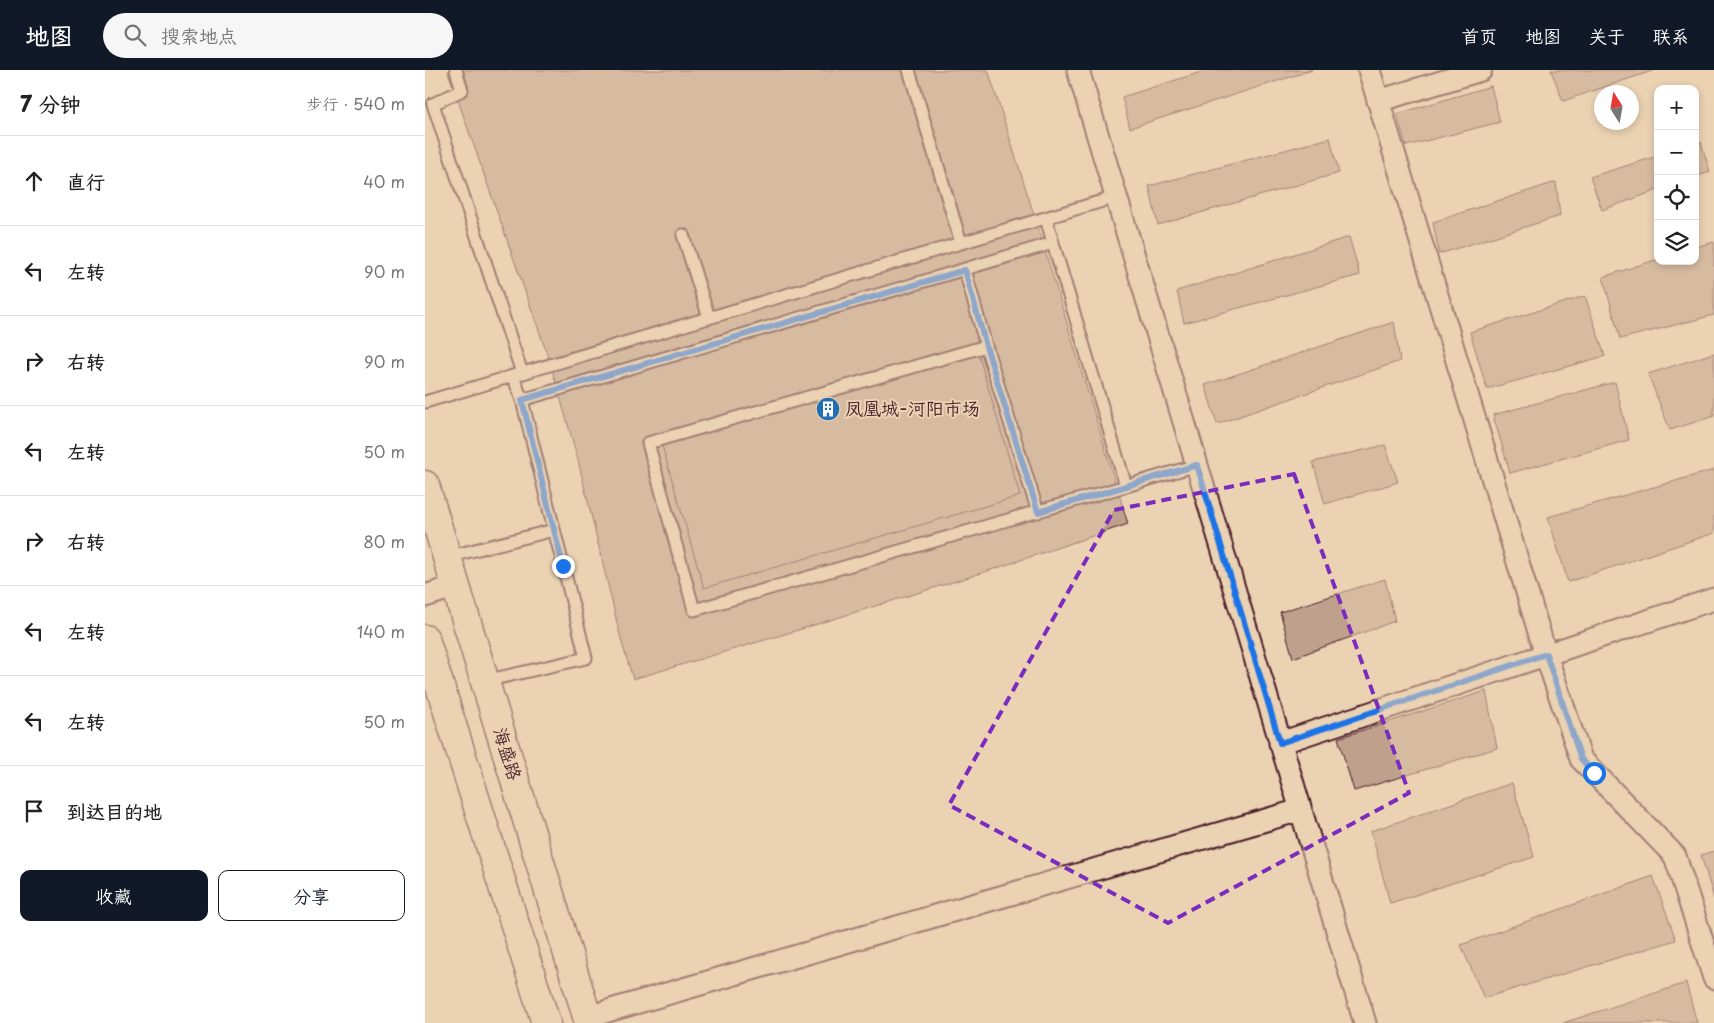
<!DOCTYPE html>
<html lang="zh">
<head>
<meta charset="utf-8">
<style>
  body { margin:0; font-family:"Playpen Sans","LXGW WenKai TC",sans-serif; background:#f6f6f6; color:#222 }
  .controls { position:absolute; right:15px; top:15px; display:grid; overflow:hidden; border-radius:10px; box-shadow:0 2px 8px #0003 }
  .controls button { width:45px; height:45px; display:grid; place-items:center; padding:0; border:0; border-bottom:1px solid #e0e0e0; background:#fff; color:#222; font:25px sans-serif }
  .compass { position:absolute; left:1169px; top:15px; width:45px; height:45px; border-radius:50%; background:#fff; box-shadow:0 2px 8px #0003; rotate:349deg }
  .stop { position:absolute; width:15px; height:15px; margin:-11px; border:4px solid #1a73e8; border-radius:50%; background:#fff }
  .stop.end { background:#1a73e8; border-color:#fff; box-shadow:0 1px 5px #0008 }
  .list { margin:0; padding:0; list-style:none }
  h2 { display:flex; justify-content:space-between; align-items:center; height:65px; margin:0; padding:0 20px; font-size:21px }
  h2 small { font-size:16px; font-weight:400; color:#767676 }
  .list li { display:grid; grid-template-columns:32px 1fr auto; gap:15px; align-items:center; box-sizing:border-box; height:90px; padding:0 20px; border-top:1px solid #e0e0e0 }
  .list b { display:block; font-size:19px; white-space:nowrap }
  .list em { font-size:16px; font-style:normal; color:#767676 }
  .actions { display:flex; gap:10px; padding:15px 20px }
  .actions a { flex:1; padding:11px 0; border:1px solid #111827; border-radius:10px; text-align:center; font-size:18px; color:#111827 }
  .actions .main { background:#111827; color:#fff }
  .icon { flex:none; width:28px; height:28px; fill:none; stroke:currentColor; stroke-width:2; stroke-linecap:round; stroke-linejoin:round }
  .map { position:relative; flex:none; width:1289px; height:953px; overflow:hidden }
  header { display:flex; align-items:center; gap:30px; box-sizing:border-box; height:70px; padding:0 25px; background:#111827; color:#fff }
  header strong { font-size:24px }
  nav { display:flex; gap:28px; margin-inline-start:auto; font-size:18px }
  .search { width:350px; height:45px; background:#f6f6f6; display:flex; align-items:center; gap:12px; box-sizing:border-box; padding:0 18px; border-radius:28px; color:#767676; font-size:19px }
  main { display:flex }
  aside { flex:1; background:#fff }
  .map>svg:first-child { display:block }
  .building { fill:#bea08d; stroke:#4a1f2b }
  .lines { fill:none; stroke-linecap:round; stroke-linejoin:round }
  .service-casing { stroke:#4a1f2b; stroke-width:15 }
  .minor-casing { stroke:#4a1f2b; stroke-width:25 }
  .primary-casing { stroke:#4a1f2b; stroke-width:31 }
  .service { stroke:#ebd2b3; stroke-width:11 }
  .minor { stroke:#ebd2b3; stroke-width:21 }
  .primary { stroke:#ebd2b3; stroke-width:28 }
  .route { stroke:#1a73e8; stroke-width:6 }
  .marked { fill:none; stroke:#7b2cbf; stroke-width:4; stroke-dasharray:10 6; stroke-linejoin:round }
  .labels { text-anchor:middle; stroke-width:4; stroke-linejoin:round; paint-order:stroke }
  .poi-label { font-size:18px; fill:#4a1f2b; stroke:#ebd2b3; text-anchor:start }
  .street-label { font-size:18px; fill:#4a1f2b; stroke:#ebd2b3 }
</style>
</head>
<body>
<header>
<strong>地图</strong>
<div class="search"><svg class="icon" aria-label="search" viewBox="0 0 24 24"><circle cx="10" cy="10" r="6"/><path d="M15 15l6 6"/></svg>搜索地点</div>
<nav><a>首页</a><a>地图</a><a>关于</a><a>联系</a></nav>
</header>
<main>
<aside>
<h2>7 分钟<small>步行 · 540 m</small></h2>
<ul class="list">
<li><svg class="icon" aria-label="ahead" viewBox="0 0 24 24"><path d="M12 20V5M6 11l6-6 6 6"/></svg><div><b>直行</b></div><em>40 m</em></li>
<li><svg class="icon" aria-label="left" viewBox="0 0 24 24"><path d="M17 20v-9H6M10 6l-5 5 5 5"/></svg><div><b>左转</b></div><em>90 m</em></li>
<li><svg class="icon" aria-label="right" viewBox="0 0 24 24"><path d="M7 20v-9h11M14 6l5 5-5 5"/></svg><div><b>右转</b></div><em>90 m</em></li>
<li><svg class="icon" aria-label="left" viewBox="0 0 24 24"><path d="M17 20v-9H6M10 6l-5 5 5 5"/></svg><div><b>左转</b></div><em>50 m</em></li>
<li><svg class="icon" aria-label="right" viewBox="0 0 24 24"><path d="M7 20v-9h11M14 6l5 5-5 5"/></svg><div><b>右转</b></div><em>80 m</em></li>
<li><svg class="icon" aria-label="left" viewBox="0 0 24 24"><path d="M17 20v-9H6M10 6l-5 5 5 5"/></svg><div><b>左转</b></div><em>140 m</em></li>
<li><svg class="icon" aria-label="left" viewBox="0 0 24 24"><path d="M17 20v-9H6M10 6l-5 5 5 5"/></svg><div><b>左转</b></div><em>50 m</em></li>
<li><svg class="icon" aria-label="arrive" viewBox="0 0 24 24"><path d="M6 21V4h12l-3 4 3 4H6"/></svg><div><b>到达目的地</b></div></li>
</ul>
<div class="actions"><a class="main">收藏</a><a>分享</a></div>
</aside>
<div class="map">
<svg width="1289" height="953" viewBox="0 0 1289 953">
  <rect width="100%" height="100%" fill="#ebd2b3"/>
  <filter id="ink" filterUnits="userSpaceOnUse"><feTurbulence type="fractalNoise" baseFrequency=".02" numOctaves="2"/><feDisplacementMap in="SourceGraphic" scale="10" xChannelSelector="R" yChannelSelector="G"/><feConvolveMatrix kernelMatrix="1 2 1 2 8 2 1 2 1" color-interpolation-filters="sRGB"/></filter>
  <g filter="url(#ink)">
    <!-- building -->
    <path class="building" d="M28,0H563L611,151L703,454L560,502L360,564L208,609L197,573L152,386L125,292L23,2Z
      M783,0H887L705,58L697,27Z
      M1126,0H1230L1138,31Z
      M1066,16L1075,52L981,76L972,44Z
      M905,68L914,103L733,155L724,116Z
      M1276,72L1285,102L1270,107V74Z
      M1233,86V120L1177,140L1165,107Z
      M1131,112L1135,146L1014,184L1008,152Z
      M924,167L935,205L759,253L752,221Z
      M1289,172V245L1195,269L1178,207L1233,189V191H1270V177Z
      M1160,226L1180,286L1062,319L1045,262Z
      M969,252L975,291L792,354L780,315Z
      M553,283L595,426L279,518L237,376Z
      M1289,283V346L1245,360L1223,304Z
      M1190,312L1204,370L1085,403L1068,345Z
      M960,375L973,412L900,434L888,392Z
      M1289,400V463L1143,512L1123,447Z
      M960,509L970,551L868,588L855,542Z
      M1061,621L1072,678L929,721L913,668Z
      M1087,713L1109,787L965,833L946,761Z
      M1289,781V829L1276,785Z
      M1228,806L1251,870L1059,928L1036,875Z
      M1261,913L1272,953H1138Z"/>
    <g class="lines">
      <!-- service casing -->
      <g class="service-casing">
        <path id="service" d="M31,0L37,20L8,34L97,303
          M484,0L536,173
          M258,165L284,248
          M628,173L701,416L772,395
          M540,200L561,276L223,373L269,540L701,416
          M561,276L613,442
          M97,330L628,173L621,148
          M0,332L691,127
          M22,487L129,460
          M60,611L161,588L97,330L88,306"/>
      </g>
      <!-- minor casing -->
      <g class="minor-casing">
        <path id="minor" d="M653,0L940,953
          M944,0L1121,585L1156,689L1250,786L1289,908
          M953,31L1056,0
          M0,526L31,516
          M855,673L1289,529
          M162,947L875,740"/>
      </g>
      <!-- primary casing -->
      <g class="primary-casing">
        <path id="primary" d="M0,415L164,953
          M0,569L121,953"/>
      </g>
      <!-- service -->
      <use href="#service" class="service"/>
      <!-- minor -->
      <use href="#minor" class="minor"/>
      <!-- primary -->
      <use href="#primary" class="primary"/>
    </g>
  </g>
  <g class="lines" filter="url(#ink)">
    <!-- route -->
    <path class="route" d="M138,496L97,330L540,200L561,276L613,442L772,395L855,673L1121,584L1156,689L1169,703"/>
  </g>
  <!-- marked area -->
  <path d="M0 0H1289V953H0ZM869,404L984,723L743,853L524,735L689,440Z" fill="#ebd2b3" fill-opacity=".55" fill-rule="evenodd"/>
  <path class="marked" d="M869,404L984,723L743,853L524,735L689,440Z"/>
  <!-- icons -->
  <defs>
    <g id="building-disc" transform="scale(1.25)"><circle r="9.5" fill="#1f6fb2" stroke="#ebd2b3"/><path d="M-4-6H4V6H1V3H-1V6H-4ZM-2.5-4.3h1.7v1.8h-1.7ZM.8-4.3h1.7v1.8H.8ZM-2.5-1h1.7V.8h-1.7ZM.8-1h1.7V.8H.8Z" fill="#fff"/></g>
  </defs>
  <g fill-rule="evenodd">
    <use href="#building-disc" x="403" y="339"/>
  </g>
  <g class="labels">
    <!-- poi labels -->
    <g class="poi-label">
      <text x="420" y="345">凤凰城-河阳市场</text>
    </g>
    <!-- street labels -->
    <g class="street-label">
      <text transform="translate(82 684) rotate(73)" y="6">海盛路</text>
    </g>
  </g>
</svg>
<div class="controls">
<button>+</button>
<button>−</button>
<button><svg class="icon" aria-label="locate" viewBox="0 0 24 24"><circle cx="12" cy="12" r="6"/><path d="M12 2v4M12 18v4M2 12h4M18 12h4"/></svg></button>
<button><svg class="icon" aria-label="layers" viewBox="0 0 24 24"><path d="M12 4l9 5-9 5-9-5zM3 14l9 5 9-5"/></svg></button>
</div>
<svg class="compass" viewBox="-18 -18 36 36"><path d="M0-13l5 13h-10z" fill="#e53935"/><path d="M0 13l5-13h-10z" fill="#767676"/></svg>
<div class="stop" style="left:1169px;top:703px"></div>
<div class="stop end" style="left:138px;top:496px"></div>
</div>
</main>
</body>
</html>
